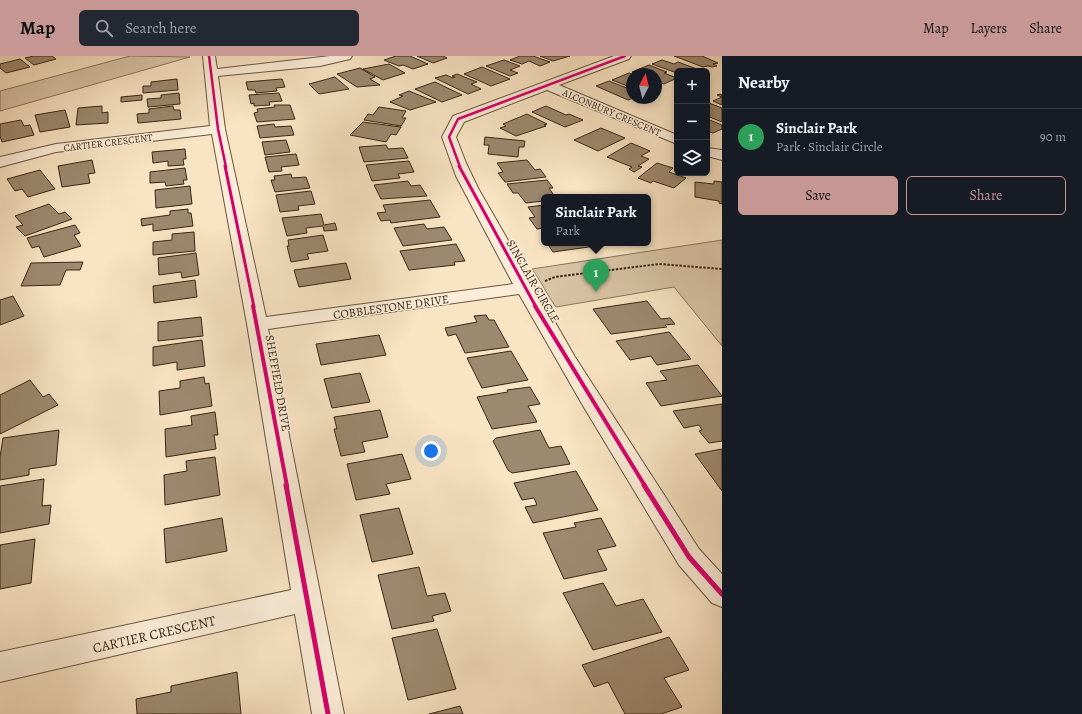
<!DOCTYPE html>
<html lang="en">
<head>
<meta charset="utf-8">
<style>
  body { margin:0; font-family:Alegreya,serif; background:#242831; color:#f1f3f6 }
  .controls { position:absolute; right:12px; top:12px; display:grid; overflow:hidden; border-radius:6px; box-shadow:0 2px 10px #0003 }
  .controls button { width:36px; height:36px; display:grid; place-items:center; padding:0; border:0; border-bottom:1px solid #363941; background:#171b24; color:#f1f3f6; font:20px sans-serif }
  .compass { position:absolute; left:626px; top:12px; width:36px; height:36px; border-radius:50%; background:#171b24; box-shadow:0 2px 10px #0003; rotate:7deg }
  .you { position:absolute; left:431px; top:395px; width:14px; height:14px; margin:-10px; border:3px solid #fff; border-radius:50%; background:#1a73e8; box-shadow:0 0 0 6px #1a73e833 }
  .badge { display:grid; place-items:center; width:26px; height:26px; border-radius:50%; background:#c59692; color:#fff; font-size:13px; font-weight:700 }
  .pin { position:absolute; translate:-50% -33px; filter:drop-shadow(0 1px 2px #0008) }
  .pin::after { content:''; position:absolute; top:21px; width:14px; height:12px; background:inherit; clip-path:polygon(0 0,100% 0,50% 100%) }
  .popup { position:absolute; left:541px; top:138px; width:110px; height:52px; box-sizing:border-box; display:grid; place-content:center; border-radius:6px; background:#171b24; filter:drop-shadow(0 1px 3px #0005); font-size:13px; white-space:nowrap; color:#9ea1a6 }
  .popup b { font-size:15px; color:#f1f3f6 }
  .popup::after { content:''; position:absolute; left:50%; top:100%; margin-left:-8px; border:8px solid transparent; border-top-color:#171b24 }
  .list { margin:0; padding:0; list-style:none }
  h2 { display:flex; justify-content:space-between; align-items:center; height:52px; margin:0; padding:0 16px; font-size:17px }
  h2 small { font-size:13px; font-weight:400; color:#9ea1a6 }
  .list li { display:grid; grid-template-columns:26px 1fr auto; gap:12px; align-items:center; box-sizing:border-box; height:56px; padding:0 16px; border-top:1px solid #363941 }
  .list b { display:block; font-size:15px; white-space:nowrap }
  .list p { margin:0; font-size:13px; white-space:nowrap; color:#9ea1a6 }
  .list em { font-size:13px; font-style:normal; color:#9ea1a6 }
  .actions { display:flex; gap:8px; padding:12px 16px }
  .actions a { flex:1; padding:9px 0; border:1px solid #c59692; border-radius:6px; text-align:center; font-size:14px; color:#c59692 }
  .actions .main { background:#c59692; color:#111 }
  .icon { flex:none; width:22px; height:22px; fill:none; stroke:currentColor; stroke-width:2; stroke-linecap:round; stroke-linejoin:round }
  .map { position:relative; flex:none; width:722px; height:658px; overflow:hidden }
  header { display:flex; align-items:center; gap:24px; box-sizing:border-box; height:56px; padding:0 20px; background:#c59692; color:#111 }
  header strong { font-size:19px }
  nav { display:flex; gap:22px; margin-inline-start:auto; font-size:14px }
  .search { width:280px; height:36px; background:#242831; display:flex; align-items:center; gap:10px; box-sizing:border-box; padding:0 14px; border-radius:6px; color:#9ea1a6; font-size:15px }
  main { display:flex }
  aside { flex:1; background:#171b24 }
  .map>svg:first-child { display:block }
  .green { fill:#d8c4a6; stroke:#88755e }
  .building { fill:#9d8970; stroke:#392616 }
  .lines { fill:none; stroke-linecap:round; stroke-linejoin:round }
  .minor-casing { stroke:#695641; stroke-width:2 }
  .path { stroke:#392616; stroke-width:2; stroke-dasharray:2.5 1.5; stroke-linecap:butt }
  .minor { fill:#fbedd8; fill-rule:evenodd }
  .cycleway-far3-casing { stroke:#fbedd8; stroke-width:4 }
  .cycleway-far2-casing { stroke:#fbedd8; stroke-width:5 }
  .cycleway-far1-casing { stroke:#fbedd8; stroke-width:6 }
  .cycleway-casing { stroke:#fbedd8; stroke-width:8 }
  .cycleway-far3 { stroke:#d6006c; stroke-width:2.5 }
  .cycleway-far2 { stroke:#d6006c; stroke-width:3 }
  .cycleway-far1 { stroke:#d6006c; stroke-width:4 }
  .cycleway { stroke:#d6006c; stroke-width:5 }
  .labels { text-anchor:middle; stroke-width:3; stroke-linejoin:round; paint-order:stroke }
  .far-street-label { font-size:10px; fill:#392616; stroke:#fbedd8 }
  .street-label { font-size:12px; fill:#392616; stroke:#fbedd8 }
  .near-street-label { font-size:14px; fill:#392616; stroke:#fbedd8 }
</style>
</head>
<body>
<header>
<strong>Map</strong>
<div class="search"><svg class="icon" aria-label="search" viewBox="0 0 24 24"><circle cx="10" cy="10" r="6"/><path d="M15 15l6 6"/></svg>Search here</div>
<nav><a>Map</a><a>Layers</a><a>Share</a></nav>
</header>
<main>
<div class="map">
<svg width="722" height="658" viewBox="0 0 722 658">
  <rect width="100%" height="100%" fill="#f9e4c3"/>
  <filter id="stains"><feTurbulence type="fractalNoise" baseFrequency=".005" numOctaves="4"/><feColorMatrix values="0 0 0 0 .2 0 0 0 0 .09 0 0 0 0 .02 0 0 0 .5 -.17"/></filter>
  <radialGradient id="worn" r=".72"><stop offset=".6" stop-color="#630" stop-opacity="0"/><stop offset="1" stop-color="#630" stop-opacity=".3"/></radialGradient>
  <!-- green -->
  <path class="green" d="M130,0L190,1L0,55V35Z
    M722,184V290L674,231L556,251C547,239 541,225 532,213Z"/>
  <!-- building -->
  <path class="building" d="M34,0H52L56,3L34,9L25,2Z
    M396,0H410L428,8L413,13L403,9L399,10L384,4Z
    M417,0H443L447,2L433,7Z
    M520,0H533L550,6L540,10L529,5L522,8L510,4Z
    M540,0H570L553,5Z
    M674,0H702L718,7L713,8L717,10L712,11L708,10L703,11Z
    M20,3L30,11L6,17L0,12V8Z
    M504,4L520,10L510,14L518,17L510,20L486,10Z
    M662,4L674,8L678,6L697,13L692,15H677V17L652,8Z
    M389,8L405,17L383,24L363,13Z
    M649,9L667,16L664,17L677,22L664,28L656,25V18H639L632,16Z
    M482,11L510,23L491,30L464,18Z
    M360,12L375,21L370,23L380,29L357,31L337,18Z
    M629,17L632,18V30L630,31L612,24Z
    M457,18L477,26L471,28L481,33L468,38L435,22L446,19L453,22L455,21L452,20Z
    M335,21L349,33L319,38L309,28Z
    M177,23L178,34L143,37V30H151V26Z
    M282,23L285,31L276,32L277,35L256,37L255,34H248L246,26Z
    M609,25L632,34L633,42L628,44L596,30Z
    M435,26L462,39L442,46L415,33Z
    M409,35L436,46L410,54L390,46L403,40L399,39Z
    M179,37L180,48L148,51L147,43L161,42V39Z
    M279,37L282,45L269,46L270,49L254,50V47L251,48L249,39Z
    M720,38L722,39V49L713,45L722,41L717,39Z
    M142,39V44L121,46V41Z
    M709,47L722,52V66L707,60V48Z
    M274,49H290L295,63L257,66L254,57L258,56L257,53L275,51Z
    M102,50V57L108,56V67L76,69L78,52Z
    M173,50L174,54H180L181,63L138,67L137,58L149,57V53Z
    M546,50L566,59L569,58L583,64L565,71L532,56Z
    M379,51L406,55L402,62H406L401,70L364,64L368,58L373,59Z
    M65,54L70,71L40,76L35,59Z
    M527,58L547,68L544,69L546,70L516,80L500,72L506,70L503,68Z
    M707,63L722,69V73L713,77L707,75Z
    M21,64L24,70L30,69L34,79L2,86L0,80V68Z
    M363,66L401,71L396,79L391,78L386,86L350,79Z
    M274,68L275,71L291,70L294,79L260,82L257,70Z
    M601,72L625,82L598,95L574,84Z
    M485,81L525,85L524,91H519L518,101L488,98L489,89H484Z
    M286,84L290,96L265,99L262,86Z
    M631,87L650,95L641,100L649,103L638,110L642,111L634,116L629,113L632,111L607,101Z
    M386,89L388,93L403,92L408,102L364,106L359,91Z
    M185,93L186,103H183L184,109L168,110V105L153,107L152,96Z
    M296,98L299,109L281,111L282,115L269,116L265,101Z
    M92,104L95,117L88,118L90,127L62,131L58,110Z
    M527,104L535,114L540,113L546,121L505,126L498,117L503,116L497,107Z
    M409,105L414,116L398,118L400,122L372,125L366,109Z
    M657,107L673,112L669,116L686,122L674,132L653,125L651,127L638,122Z
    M185,112L187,124H183L184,128L166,130L165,126L150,127V116Z
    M40,114L55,133L28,141L22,133L15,135L7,123Z
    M291,118L292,122L306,121L310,132L275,136L271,124H275L274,120Z
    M547,124L553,132H549L555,141H544V145L526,147L518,137H513L507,128Z
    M408,125L411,130L420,129L427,140L381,143L374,129Z
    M714,125L722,126V148L719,147V145L695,141V126L714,128Z
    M190,130L192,148L156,152L155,134Z
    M311,135L315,148L298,150L299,154L280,156L276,139Z
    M430,144L440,161L391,167L390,164L381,165L377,157L386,156L383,149Z
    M49,148L59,158L65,156L72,163L25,180L16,171L23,169L15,160Z
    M544,149V172L537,173L529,162L535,161L528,151Z
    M188,153V157H191L193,170L153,175V168L142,170L141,163L170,159V155Z
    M321,158L324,169L335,167L337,174L324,175L323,170L306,172L307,177L287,180L282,162Z
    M424,168L427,173L444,171L452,184L403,190L394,172Z
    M75,169L80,177L74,179L81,190L44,201L39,190L32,192L27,182Z
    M194,176L195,195L153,199V186L172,184V178Z
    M323,179L328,195L307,198L309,203L291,206L287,190H289L288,184Z
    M547,187H601L603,189L553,196Z
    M456,188L465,205L454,206L455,209L409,214L400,195Z
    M196,197L199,219L182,222L181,216L159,219L158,202Z
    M83,206L80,214H66L60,229L21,230L31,207Z
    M346,207L351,223L299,231L294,214Z
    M195,224L197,241L154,247L153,230Z
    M13,240L24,260L0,269V244Z
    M647,245L661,263L670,262L675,268L665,269L667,271L611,278L593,253Z
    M486,259L489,264H494L509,291L465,297L456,278L448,280L445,272L477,266L474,260Z
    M201,261L203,280L158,285V266Z
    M669,276L691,303L657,309L651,300L630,304L616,285Z
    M379,279L386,299L321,309L316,288Z
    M202,284L205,310L177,314V306L153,310V291Z
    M511,295L528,324L482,332L467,302Z
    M698,309L722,340L661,350L646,327L667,324L660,315Z
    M360,317L370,346L332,352L324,323Z
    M204,321L205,328L209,327L212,350L160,359L159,335L180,332V325Z
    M30,324L43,341L49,338L58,349L0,378V339Z
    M530,331L540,348L528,350L537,366L492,373L477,341L508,336L507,334Z
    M722,348V385L709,387L699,375L702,374L699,369L684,372L673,355Z
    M380,354L388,381L362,386L365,396L341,400L334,373H337L334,361Z
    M215,356L218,379H214L216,393L166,401L165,373L192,369L191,360Z
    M59,374L56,409L29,413V419L0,424V401L3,382Z
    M540,374L549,392L561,390L570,408L512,417L508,414L493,385L496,382Z
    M722,393V435L695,398Z
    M402,398L411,423L386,428L390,438L356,444L347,408Z
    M215,401L220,439L165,449L164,419L187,415L186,405Z
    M576,415L598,454L533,467L525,451L537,449L534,442L522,444L514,427Z
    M44,423L42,450L51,449L49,468L0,477V430Z
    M399,452L413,498L372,506L360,459Z
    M222,462L227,495L166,507L164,473Z
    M601,462L616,490L597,494L607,514L564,523L543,477L576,471L574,467Z
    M35,483L31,527L0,533V489Z
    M419,511L427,540L445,537L451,555L432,560L434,565L392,573L378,519Z
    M603,527L616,550L643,543L662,576L593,594L563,537Z
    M437,573L456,633L408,644L392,582Z
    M669,581L689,614L664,622L682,651L661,658H625L608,626L594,631L582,609Z
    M237,616L241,658H137L136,643L171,636V630Z
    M460,650L463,658H429Z"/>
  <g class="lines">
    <!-- minor casing -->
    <g class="minor-casing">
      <path id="minor" d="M203,0H215L217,13L330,0H352L350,3L320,10L218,20L225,73L266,261L513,228L456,120L442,81L453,60L614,0H631L629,3L559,29L677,79V88L547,34L464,66L456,81L466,107L478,132L575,301L699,493L722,518V551L712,547L679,509L582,348L519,238L268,273L344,658H312L295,558L0,626V596L291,534L247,268L212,78L56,96L0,111V101L56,88L210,70Z
        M707,92L722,94V104L707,100Z"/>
    </g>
    <!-- path -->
    <path class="path" d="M545,225L555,221L659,208L722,213"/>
    <!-- minor -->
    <use href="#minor" class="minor"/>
    <!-- cycleway-far3 casing -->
    <g class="cycleway-far3-casing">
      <path id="cycleway-far3" d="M209,0L218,73L226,111
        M460,111L449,81L458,63L625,0"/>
    </g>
    <!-- cycleway-far2 casing -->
    <g class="cycleway-far2-casing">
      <path id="cycleway-far2" d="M225,110L254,251
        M459,110L536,251"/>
    </g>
    <!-- cycleway-far1 casing -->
    <g class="cycleway-far1-casing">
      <path id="cycleway-far1" d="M253,250L287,430
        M535,250L645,430"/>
    </g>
    <!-- cycleway casing -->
    <g class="cycleway-casing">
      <path id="cycleway" d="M286,429L328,658
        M644,429L689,501L722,538"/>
    </g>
    <!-- cycleway-far3 -->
    <use href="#cycleway-far3" class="cycleway-far3"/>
    <!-- cycleway-far2 -->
    <use href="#cycleway-far2" class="cycleway-far2"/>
    <!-- cycleway-far1 -->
    <use href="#cycleway-far1" class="cycleway-far1"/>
    <!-- cycleway -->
    <use href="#cycleway" class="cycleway"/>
  </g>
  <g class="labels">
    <!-- far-street labels -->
    <g class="far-street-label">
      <text transform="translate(612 56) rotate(23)" y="4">ALCONBURY CRESCENT</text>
      <text transform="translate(108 86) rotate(-7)" y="4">CARTIER CRESCENT</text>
    </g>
    <!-- street labels -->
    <g class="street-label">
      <text transform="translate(533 225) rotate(60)" y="4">SINCLAIR CIRCLE</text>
      <text transform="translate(391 251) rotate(-8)" y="4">COBBLESTONE DRIVE</text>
      <text transform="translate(278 327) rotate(80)" y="4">SHEFFIELD DRIVE</text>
    </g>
    <!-- near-street labels -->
    <g class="near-street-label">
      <text transform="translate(154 578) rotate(-13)" y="5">CARTIER CRESCENT</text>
    </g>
  </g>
  <rect width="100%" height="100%" filter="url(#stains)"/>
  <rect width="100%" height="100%" fill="url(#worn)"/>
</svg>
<div class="controls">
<button>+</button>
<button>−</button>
<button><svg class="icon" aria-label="layers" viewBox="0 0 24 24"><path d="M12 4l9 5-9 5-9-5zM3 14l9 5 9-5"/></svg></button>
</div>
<svg class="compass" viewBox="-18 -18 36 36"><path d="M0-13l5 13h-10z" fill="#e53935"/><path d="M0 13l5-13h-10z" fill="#9ea1a6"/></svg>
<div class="you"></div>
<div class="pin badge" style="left:596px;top:236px;background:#2e9e5b">1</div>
<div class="popup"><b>Sinclair Park</b>Park</div>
</div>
<aside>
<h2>Nearby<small></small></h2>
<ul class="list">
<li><span class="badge" style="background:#2e9e5b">1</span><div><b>Sinclair Park</b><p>Park · Sinclair Circle</p></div><em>90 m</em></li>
</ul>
<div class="actions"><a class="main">Save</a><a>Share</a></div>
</aside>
</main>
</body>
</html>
